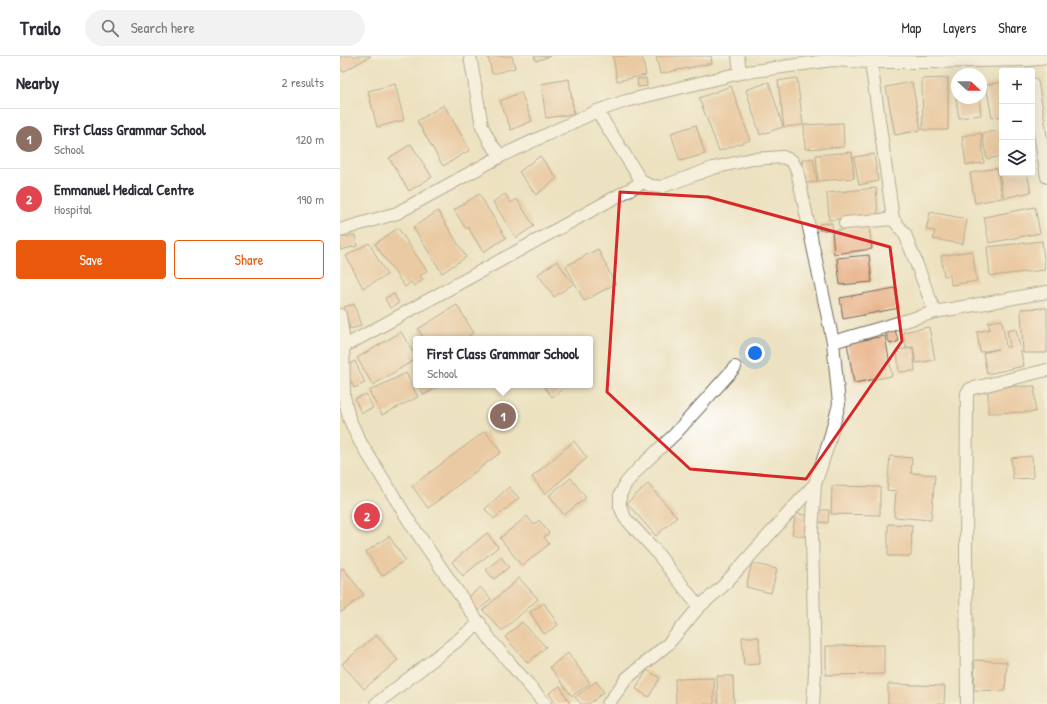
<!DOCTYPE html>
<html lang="en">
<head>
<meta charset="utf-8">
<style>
  body { margin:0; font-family:"Patrick Hand",sans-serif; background:#f2f2f3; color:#2b2b33 }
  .controls { position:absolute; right:12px; top:12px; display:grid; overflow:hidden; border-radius:4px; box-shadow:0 4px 16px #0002 }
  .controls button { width:36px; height:36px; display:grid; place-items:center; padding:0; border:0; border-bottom:1px solid #e1e1e2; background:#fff; color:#2b2b33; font:20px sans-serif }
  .compass { position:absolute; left:611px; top:12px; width:36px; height:36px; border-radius:50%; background:#fff; box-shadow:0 4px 16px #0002; rotate:112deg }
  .you { position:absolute; left:415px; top:297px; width:14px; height:14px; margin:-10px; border:3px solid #fff; border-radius:50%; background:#1a73e8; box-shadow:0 0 0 6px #1a73e833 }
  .badge { display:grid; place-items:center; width:26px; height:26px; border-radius:50%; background:#ea580c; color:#fff; font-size:13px; font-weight:700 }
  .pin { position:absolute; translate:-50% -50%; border:2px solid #fff; box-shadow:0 1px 4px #0006 }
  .popup { position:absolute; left:73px; top:280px; width:180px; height:52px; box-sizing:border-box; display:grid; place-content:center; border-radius:4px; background:#fff; filter:drop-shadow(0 1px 3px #0005); font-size:13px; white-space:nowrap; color:#7c7c81 }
  .popup b { font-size:15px; color:#2b2b33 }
  .popup::after { content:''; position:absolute; left:50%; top:100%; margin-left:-8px; border:8px solid transparent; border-top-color:#fff }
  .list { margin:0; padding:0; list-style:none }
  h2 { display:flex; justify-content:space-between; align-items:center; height:52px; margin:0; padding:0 16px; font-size:17px }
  h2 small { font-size:13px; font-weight:400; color:#7c7c81 }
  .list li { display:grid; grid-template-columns:26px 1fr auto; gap:12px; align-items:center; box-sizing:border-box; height:60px; padding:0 16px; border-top:1px solid #e1e1e2 }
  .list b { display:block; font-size:15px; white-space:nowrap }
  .list p { margin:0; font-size:13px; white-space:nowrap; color:#7c7c81 }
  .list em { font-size:13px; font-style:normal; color:#7c7c81 }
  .actions { display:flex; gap:8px; padding:12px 16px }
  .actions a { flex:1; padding:9px 0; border:1px solid #ea580c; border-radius:4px; text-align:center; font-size:14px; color:#ea580c }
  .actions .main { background:#ea580c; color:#fff }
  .icon { flex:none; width:22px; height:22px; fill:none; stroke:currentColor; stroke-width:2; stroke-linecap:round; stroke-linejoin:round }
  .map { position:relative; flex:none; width:707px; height:648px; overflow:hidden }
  header { display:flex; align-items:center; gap:24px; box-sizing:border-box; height:56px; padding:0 20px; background:#fff; border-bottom:1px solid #e1e1e2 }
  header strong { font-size:19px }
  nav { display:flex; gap:22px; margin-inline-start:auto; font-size:14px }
  .search { width:280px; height:36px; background:#f2f2f3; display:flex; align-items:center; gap:10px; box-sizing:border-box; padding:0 14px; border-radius:22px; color:#7c7c81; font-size:15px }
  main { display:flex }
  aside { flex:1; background:#fff }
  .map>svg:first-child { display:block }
  .building { fill:#e7ae81 }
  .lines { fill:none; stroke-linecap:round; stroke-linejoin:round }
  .minor-casing { stroke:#6f6b5f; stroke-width:14 }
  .minor { stroke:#fff; stroke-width:12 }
  .marked { fill:none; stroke:#d62828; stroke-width:3; stroke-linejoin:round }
</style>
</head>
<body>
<header>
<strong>Trailo</strong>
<div class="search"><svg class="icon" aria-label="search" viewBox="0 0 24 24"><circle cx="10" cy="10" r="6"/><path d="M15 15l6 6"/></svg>Search here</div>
<nav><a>Map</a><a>Layers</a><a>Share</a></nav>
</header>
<main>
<aside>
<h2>Nearby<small>2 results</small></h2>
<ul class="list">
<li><span class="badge" style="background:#8d6e63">1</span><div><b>First Class Grammar School</b><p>School</p></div><em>120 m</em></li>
<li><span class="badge" style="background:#e0444e">2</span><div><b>Emmanuel Medical Centre</b><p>Hospital</p></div><em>190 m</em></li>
</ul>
<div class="actions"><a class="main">Save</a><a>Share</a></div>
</aside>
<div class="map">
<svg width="707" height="648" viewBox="0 0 707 648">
  <rect width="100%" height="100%" fill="#fff"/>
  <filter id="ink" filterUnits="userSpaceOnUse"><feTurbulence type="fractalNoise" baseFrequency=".025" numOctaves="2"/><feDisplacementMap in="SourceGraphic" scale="8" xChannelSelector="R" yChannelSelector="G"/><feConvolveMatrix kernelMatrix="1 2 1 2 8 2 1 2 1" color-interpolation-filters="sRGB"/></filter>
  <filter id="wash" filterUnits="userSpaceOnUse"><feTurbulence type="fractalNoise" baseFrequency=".012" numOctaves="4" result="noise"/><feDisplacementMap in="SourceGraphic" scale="16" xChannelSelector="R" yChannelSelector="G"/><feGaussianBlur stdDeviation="0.9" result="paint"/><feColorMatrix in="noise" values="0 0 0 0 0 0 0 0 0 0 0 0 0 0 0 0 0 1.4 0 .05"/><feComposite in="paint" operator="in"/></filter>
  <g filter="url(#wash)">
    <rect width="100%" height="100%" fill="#ece1c0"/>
    <g id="blocks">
      <!-- building -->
      <path class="building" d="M0,0H31L3,16L0,12Z
        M148,0H172L175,12L152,18Z
        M194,0H210L196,5Z
        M273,0H302L306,19L277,25Z
        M316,0H371L372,7L320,18Z
        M306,22L307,30L298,31L297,23Z
        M457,22L463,69L444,71L438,25Z
        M608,22V74H583L582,23Z
        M229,23L234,58L206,62L201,28Z
        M429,26L443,71L420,79L406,34Z
        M572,26L581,74L555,79L546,31Z
        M662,26V60L652,62L646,29Z
        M55,28L64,64L37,71L28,35Z
        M391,30L410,84L379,95L359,42Z
        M181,36L192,65L171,74L160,45Z
        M616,42H639L641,59L619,62Z
        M104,49L130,94L103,110L77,65Z
        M503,67L504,91L465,93L464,69Z
        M356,69L365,98L340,105L331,77Z
        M662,74V100L647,103L642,77Z
        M641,77L644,107L626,109L622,80Z
        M71,88L92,121L69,135L49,102Z
        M512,96L514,122L478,125L476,99Z
        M534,98L538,125L519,129L514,101Z
        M200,100L217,122L196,139L179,116Z
        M473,102L477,126L466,127L462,104Z
        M662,111V117H687L691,136L664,142L658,112Z
        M657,112L662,142L635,147L630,117Z
        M536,132L538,159L489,164L487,137Z
        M139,138L166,182L143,196L128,171L126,173L114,154Z
        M165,138L171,147L177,143L194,170L176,182L153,146Z
        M695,151L700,177L649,187L644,161Z
        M98,155L126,201L102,217L73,171Z
        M590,156L627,163L623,188L593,183L595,175L586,174Z
        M492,167L493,174H479V168Z
        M529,170L532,193L494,198L492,175Z
        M58,172L87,215L80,220L83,224L74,230L71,226L65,231L35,188Z
        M15,179L17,190L0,194V182Z
        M702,185L705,214L650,220L647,191Z
        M29,187L47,219L23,232L6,200Z
        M258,193L275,228L244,245L226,210Z
        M632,195L637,225L611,229L610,219L604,220L601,200Z
        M529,199L532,226L500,229L497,202Z
        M217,205L233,228L214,241L198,218Z
        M555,232L559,252L503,263L500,242Z
        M54,238L59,247L50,252L45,242Z
        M14,248L21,270L10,273L4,251Z
        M117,249L134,277L123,283H84L78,273Z
        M707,252V297H683L681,253Z
        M662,264L666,291H670L667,275L676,273L684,310L647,318L643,297L658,293L640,296L637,276L650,273L648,266Z
        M553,270L559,285L550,288L544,273Z
        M589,271L595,304L576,307L573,291L566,292L563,276Z
        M61,276L76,301V303L33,329L17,302Z
        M545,280L552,320L514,327L507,287Z
        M573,292L575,315L559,316L557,294Z
        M15,305L25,327L14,332L4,311Z
        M66,317L78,341L42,359L29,335Z
        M78,329H100L84,339Z
        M203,329H228L212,341Z
        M695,330V356L648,357V331Z
        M26,338L33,352L21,357L15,343Z
        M145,375L161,396L88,452L72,430Z
        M234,385L247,402L205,438L192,421Z
        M550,400L572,402L571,417L595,419L591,464L554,461L556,435L547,434Z
        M692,400L693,422L673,423L671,402Z
        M231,422L246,442L224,459L209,439Z
        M308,428L337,461L316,480L287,447Z
        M492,430L540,431V459L491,458Z
        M169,431L179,442L154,463L145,453Z
        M480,454H489L488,467L479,466Z
        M456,457L468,460L464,481L452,478Z
        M187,460L194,469L199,464L209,477L204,481L209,488L182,510L160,482Z
        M548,468L572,469L571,500H548Z
        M147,477L158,491L123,520L112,506Z
        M49,480L65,504L42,520L26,496Z
        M161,501L169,511L154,523L146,514Z
        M412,507L437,513L431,537L406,531Z
        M3,512L24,539L0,557V514Z
        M179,522L198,543L162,575L143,554Z
        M140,531L151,543L138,555L128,542Z
        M204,547L218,569L204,578L190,556Z
        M182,566L206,591L188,607L165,581Z
        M36,579L58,604L24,633L2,608Z
        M402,581H419L420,608L404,609Z
        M544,589V618L486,619V590Z
        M228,597L250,627L232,640L210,611Z
        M635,604L667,606L665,635L634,634Z
        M307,614L320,622L309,641L296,633Z
        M377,620H393L394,648H378Z
        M374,622V648H336L335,623Z
        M256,625L264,636L249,648H241L235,641Z
        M548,628L605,630L604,648H548Z
        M220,630L230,648H216L209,637Z"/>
    </g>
  </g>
  <g filter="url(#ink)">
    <use href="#blocks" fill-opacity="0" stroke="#6f6b5f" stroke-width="1"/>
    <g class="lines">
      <!-- minor casing -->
      <g class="minor-casing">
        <path id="minor" d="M130,0L142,70L151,88L161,100
          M398,0L400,17
          M531,6L553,163
          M692,28L707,121
          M257,55L302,126L312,130L321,131L373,112L412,103L443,101L452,105L457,114L493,286L499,348L489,386L475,428L463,441L383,530L359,551L328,588L287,622L268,648
          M505,167L553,163L565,178L595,256
          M0,174L57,157L161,100L257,55L286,45L400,17L492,4L531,6H590L688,4L707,2
          M0,259L3,280L4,340L9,362L19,384L71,468L152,586L205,648
          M493,286L595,256L707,236
          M3,291L303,126
          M359,551L314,493L285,462L280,450V439L286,427L300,411L335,378L395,311
          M36,648L140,567
          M473,648L475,616L472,478L475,428
          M627,648L626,497L627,337L630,333L707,314"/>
      </g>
      <!-- minor -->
      <use href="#minor" class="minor"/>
    </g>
  </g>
  <!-- marked area -->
  <path d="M0 0H707V648H0ZM280,136L368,141L550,191L562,285L466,423L350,413L267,336Z" fill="#ece1c0" fill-opacity=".55" fill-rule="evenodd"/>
  <path class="marked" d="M280,136L368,141L550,191L562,285L466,423L350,413L267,336Z"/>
</svg>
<div class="controls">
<button>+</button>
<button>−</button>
<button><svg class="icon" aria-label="layers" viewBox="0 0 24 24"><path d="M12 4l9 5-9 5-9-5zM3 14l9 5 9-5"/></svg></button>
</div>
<svg class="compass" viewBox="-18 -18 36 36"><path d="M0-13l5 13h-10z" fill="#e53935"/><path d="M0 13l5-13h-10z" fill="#7c7c81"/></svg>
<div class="you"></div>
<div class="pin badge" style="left:163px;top:360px;background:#8d6e63">1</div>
<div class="popup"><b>First Class Grammar School</b>School</div>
<div class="pin badge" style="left:27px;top:460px;background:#e0444e">2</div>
</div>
</main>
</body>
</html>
